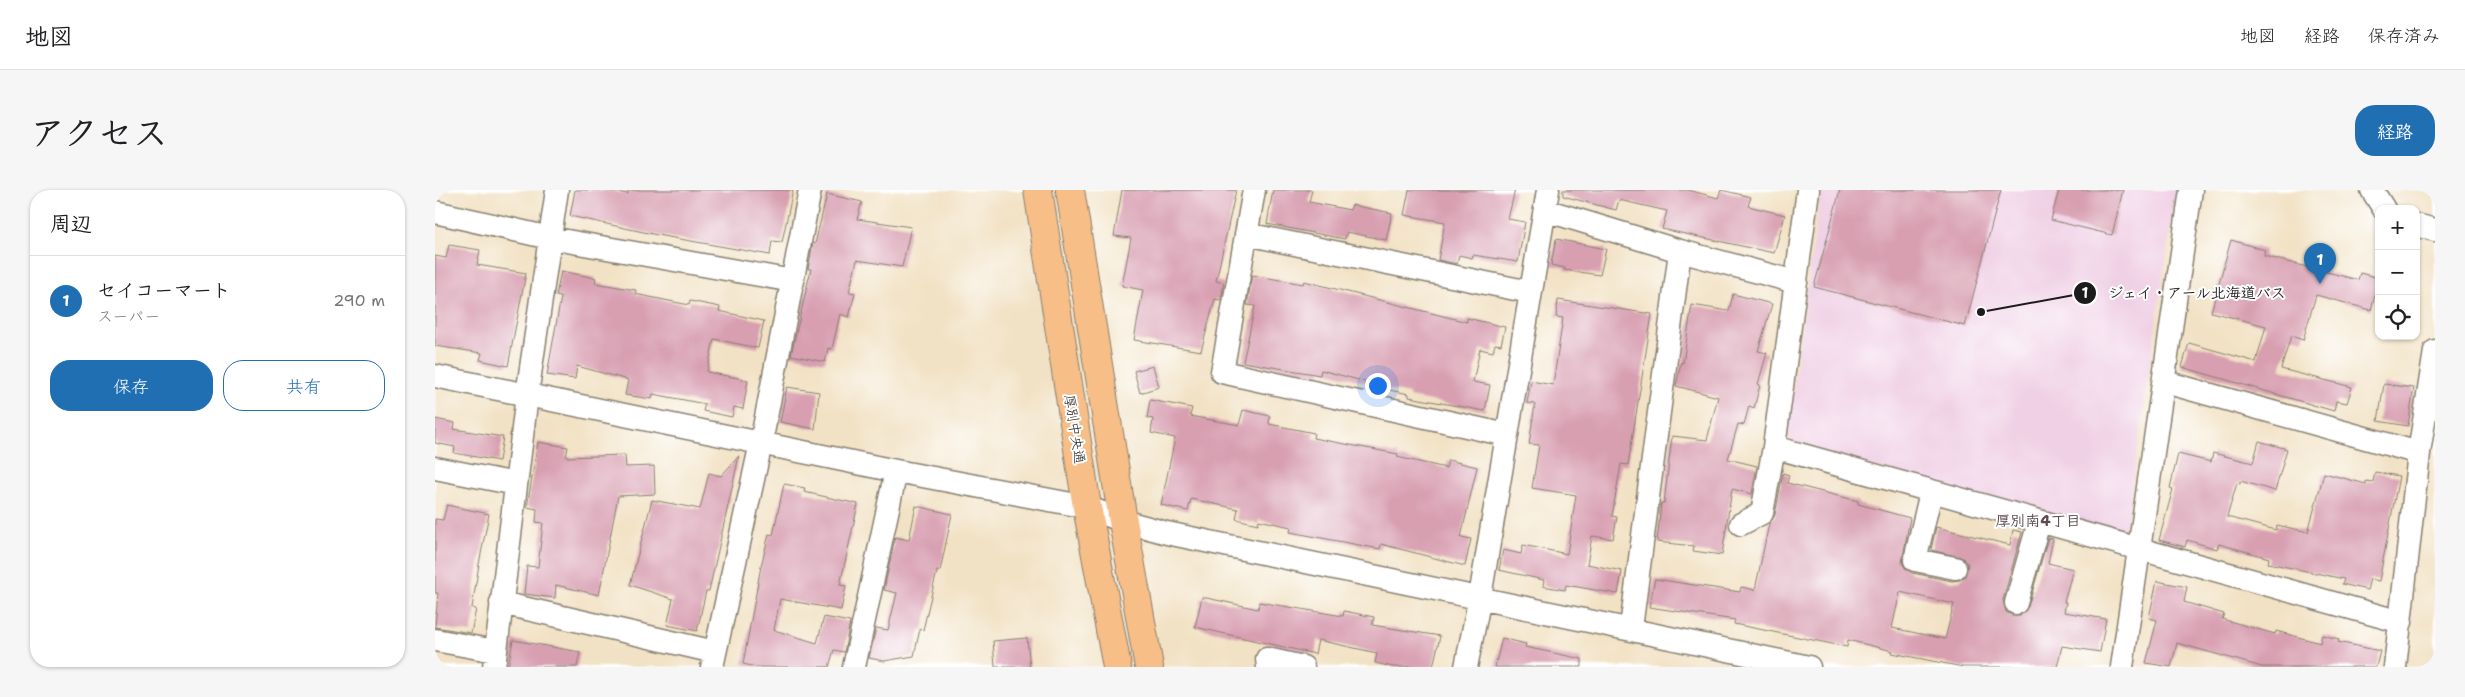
<!DOCTYPE html>
<html lang="ja">
<head>
<meta charset="utf-8">
<style>
  body { margin:0; font-family:"Shantell Sans","Klee One",sans-serif; background:#f6f6f6; color:#202124 }
  .controls { position:absolute; right:15px; top:15px; display:grid; overflow:hidden; border-radius:10px; box-shadow:0 1px 4px #0004 }
  .controls button { width:45px; height:45px; display:grid; place-items:center; padding:0; border:0; border-bottom:1px solid #e0e0e0; background:#fff; color:#202124; font:25px sans-serif }
  .you { position:absolute; left:942px; top:195px; width:18px; height:18px; margin:-12px; border:4px solid #fff; border-radius:50%; background:#1a73e8; box-shadow:0 0 0 8px #1a73e833 }
  .badge { display:grid; place-items:center; width:32px; height:32px; border-radius:50%; background:#1f6fb2; color:#fff; font-size:16px; font-weight:700 }
  .pin { position:absolute; translate:-50% -41px; filter:drop-shadow(0 1px 2px #0008) }
  .pin::after { content:''; position:absolute; top:26px; width:18px; height:15px; background:inherit; clip-path:polygon(0 0,100% 0,50% 100%) }
  .list { margin:0; padding:0; list-style:none }
  h2 { display:flex; justify-content:space-between; align-items:center; height:65px; margin:0; padding:0 20px; font-size:21px }
  h2 small { font-size:16px; font-weight:400; color:#757577 }
  .list li { display:grid; grid-template-columns:32px 1fr auto; gap:15px; align-items:center; box-sizing:border-box; height:90px; padding:0 20px; border-top:1px solid #e0e0e0 }
  .list b { display:block; font-size:19px; white-space:nowrap }
  .list p { margin:0; font-size:16px; white-space:nowrap; color:#757577 }
  .list em { font-size:16px; font-style:normal; color:#757577 }
  .actions { display:flex; gap:10px; padding:15px 20px }
  .actions a { flex:1; padding:11px 0; border:1px solid #1f6fb2; border-radius:20px; text-align:center; font-size:18px; color:#1f6fb2 }
  .actions .main { background:#1f6fb2; color:#fff }
  .icon { flex:none; width:28px; height:28px; fill:none; stroke:currentColor; stroke-width:2; stroke-linecap:round; stroke-linejoin:round }
  .map { position:relative; flex:none; width:2000px; height:477px; overflow:hidden; border-radius:20px }
  header { display:flex; align-items:center; gap:30px; box-sizing:border-box; height:70px; padding:0 25px; background:#fff; border-bottom:1px solid #e0e0e0 }
  header strong { font-size:24px }
  nav { display:flex; gap:28px; margin-inline-start:auto; font-size:18px }
  .intro { display:flex; align-items:center; justify-content:space-between; box-sizing:border-box; height:120px; padding:0 30px }
  h1 { margin:0; font-size:35px }
  .button { padding:12px 22px; border-radius:20px; background:#1f6fb2; color:#fff; font-size:18px; font-weight:700 }
  main { display:flex; gap:30px; padding:0 30px }
  aside { flex:1; background:#fff; border-radius:20px; box-shadow:0 1px 4px #0004 }
  .map>svg:first-child { display:block }
  .built { fill:#f0d0e5 }
  .building { fill:#d89fb1; fill-rule:evenodd }
  .lines { fill:none; stroke-linecap:round; stroke-linejoin:round }
  .minor-casing { stroke:#877f70; stroke-width:25 }
  .major-casing { stroke:#877f70; stroke-width:30 }
  .minor { stroke:#fff; stroke-width:22 }
  .major { stroke:#f7be87; stroke-width:28 }
  .labels { text-anchor:middle; stroke-width:4; stroke-linejoin:round; paint-order:stroke }
  .street-label { font-size:14px; fill:#1c1c1c; stroke:#fff }
  .neighbourhood-label { font-size:15px; font-weight:bold; fill:#5e4a50; stroke:#fff }
  .leader { fill:none; stroke:#1c1c1c; stroke-width:2 }
  .callout-dot { fill:#1c1c1c; stroke:#fff; stroke-width:2 }
  .mark-label { font-size:15px; text-anchor:middle; font-weight:bold; fill:#fff }
  .callout-label { font-size:15px; text-anchor:middle; font-weight:bold; fill:#1c1c1c; stroke:#fff; stroke-width:4; stroke-linejoin:round; paint-order:stroke }
</style>
</head>
<body>
<header>
<strong>地図</strong>
<nav><a>地図</a><a>経路</a><a>保存済み</a></nav>
</header>
<div class="intro"><h1>アクセス</h1><a class="button">経路</a></div>
<main>
<aside>
<h2>周辺<small></small></h2>
<ul class="list">
<li><span class="badge">1</span><div><b>セイコーマート</b><p>スーパー</p></div><em>290 m</em></li>
</ul>
<div class="actions"><a class="main">保存</a><a>共有</a></div>
</aside>
<div class="map">
<svg width="2000" height="477" viewBox="0 0 2000 477">
  <rect width="100%" height="100%" fill="#fff"/>
  <filter id="ink" filterUnits="userSpaceOnUse"><feTurbulence type="fractalNoise" baseFrequency=".02" numOctaves="2"/><feDisplacementMap in="SourceGraphic" scale="10" xChannelSelector="R" yChannelSelector="G"/><feConvolveMatrix kernelMatrix="1 2 1 2 8 2 1 2 1" color-interpolation-filters="sRGB"/></filter>
  <filter id="wash" filterUnits="userSpaceOnUse"><feTurbulence type="fractalNoise" baseFrequency=".0096" numOctaves="4" result="noise"/><feDisplacementMap in="SourceGraphic" scale="20" xChannelSelector="R" yChannelSelector="G"/><feGaussianBlur stdDeviation="1.12" result="paint"/><feColorMatrix in="noise" values="0 0 0 0 0 0 0 0 0 0 0 0 0 0 0 0 0 1.4 0 .05"/><feComposite in="paint" operator="in"/></filter>
  <g filter="url(#wash)">
    <rect width="100%" height="100%" fill="#f2e2c5"/>
    <!-- built -->
    <path class="built" d="M1386,0H1741L1691,338L1683,343L1360,256L1352,244Z"/>
    <g id="blocks">
      <!-- building -->
      <path class="building" d="M140,0H169L193,4V0H358L347,52L337,51L335,65L222,45L135,26Z
        M687,0H801L781,91L789,93L786,110L780,109L766,161L699,150L708,100L687,96L696,48L679,46Z
        M838,0H877L874,12L915,20L917,15L957,23L951,50L912,42L910,49L832,34Z
        M974,0H1080L1073,29L1090,32L1083,72L1038,65L1037,68L1024,65L1022,74L1003,70L1010,32L969,25Z
        M1128,0H1253L1283,8L1286,0L1316,7L1313,16L1350,25L1339,63L1227,39L1232,21L1184,10L1181,20L1128,6Z
        M1405,0H1566L1530,136L1379,97Z
        M1624,0H1688L1677,45L1616,30Z
        M392,4L427,12L422,29L476,37L467,77L422,70L414,102L420,103L414,127L405,124L397,159L393,158L390,172L356,165L376,79H373L378,53L380,54Z
        M1121,49L1171,59L1165,85L1129,80L1130,78L1116,75Z
        M1796,50L1830,60L1829,66L1923,90L1925,83L1944,88L1936,120L1881,105L1868,150L1856,146L1846,179L1917,197L1912,213L1901,211L1899,221L1747,177L1754,153L1821,172L1831,136L1776,122Z
        M14,55L45,60L42,75L91,83L73,176L45,170L47,163L0,156V66L11,68Z
        M126,81L161,88L160,93L201,100L200,104L254,115L255,111L285,117L284,121L329,131L323,158L279,149L272,182L313,190L308,219L299,217L297,227L268,221L270,214L218,204L217,209L190,205L193,190L142,176L140,189L112,185L126,107L121,106Z
        M817,85L868,94L869,91L1032,132V128L1070,137L1066,155L1060,154L1058,162L1045,159L1038,192L1055,195L1050,221L974,207V204L930,195L931,192L886,180L885,185L808,172L820,116L812,115Z
        M1298,104L1337,114L1323,161L1332,163L1323,194L1325,195L1319,218L1314,216L1309,235L1303,234L1293,269L1322,276L1317,304L1297,299L1287,365L1258,361L1259,356L1222,352L1226,313H1229L1237,246L1272,250L1283,207L1241,196L1246,172L1248,173L1257,115L1294,121Z
        M1123,110L1217,124L1193,275L1186,274L1177,326L1182,327L1178,349L1157,346L1152,374L1187,381L1183,404L1131,395L1130,400L1108,396L1109,390L1064,380L1068,360L1086,364L1088,355L1132,364L1141,305L1097,298L1104,255L1094,254L1100,214L1092,213L1096,191L1118,195L1128,128L1121,127Z
        M718,176L724,197L705,203L699,181Z
        M1949,194L1979,198L1973,236L1943,231Z
        M352,197L384,202L380,239L345,232Z
        M715,210L757,218L755,226L804,235L808,220L835,226L834,234L879,243L878,248L963,264L962,267L1011,278L1013,270L1042,277L1026,347L1036,349L1030,376L946,354L945,359L855,342L856,337L824,330L823,334L801,329L803,319L756,309L753,321L726,315L740,248L716,243L718,229L712,228Z
        M0,229L20,233L19,239L68,247L64,271L19,263L20,257L0,253Z
        M1824,251L1852,259L1840,301L1805,291V294L1802,293L1792,327L1841,340L1842,335L1873,342L1889,283L1931,294V291L1938,292L1940,282L1964,286L1944,391L1935,389L1932,400L1907,394L1909,389L1833,373L1834,368L1784,354L1782,359L1752,350L1750,357L1724,350L1738,299L1735,298L1743,264L1776,272L1778,263L1818,273Z
        M103,252L133,257L131,267L190,265L191,277L219,276L220,304L183,306L164,405L121,395L120,408L89,404L92,376L103,377L108,333L101,332L102,319L92,317Z
        M304,266L274,401H271L262,441L232,435L238,409L195,395L217,310L265,319L274,283L286,286Z
        M1348,283L1354,285L1352,293L1423,311V314L1475,328L1467,373L1471,379L1477,383L1517,391L1525,390L1530,386L1533,374L1528,368L1496,360L1501,337L1575,355L1578,340L1587,342L1568,410L1571,422L1578,426H1585L1593,417L1613,348L1618,349L1613,373L1638,379L1629,412H1631L1629,422L1671,429L1665,462L1627,456L1622,477H1528L1457,463L1458,461L1413,450L1412,457L1299,434L1300,430L1214,417L1220,389L1305,402L1306,397L1320,400L1334,334L1340,325ZM1465,402L1519,414L1510,449L1457,438Z
        M349,294L370,298L369,302L423,314L405,395L411,396L406,420L345,409L339,440L382,453L389,427L415,432L409,462L399,460L394,477H321L308,474L326,376L334,344L338,345Z
        M12,315L54,324L44,374L37,418L41,419L36,443L0,437L3,403H0V329L8,330Z
        M481,316L517,324L505,381H502L488,440L485,439L479,466L449,471L434,468L441,438L453,440L462,403L449,400L460,347L474,350Z
        M1722,391L1752,397L1749,412L1789,424L1787,429L1840,444L1841,441L1885,453L1887,445L1904,449L1903,452L1945,461L1941,477H1827L1742,453L1736,477L1711,473L1722,430L1714,428Z
        M767,407L823,419L824,412L908,426L909,421L939,427L937,435L1005,446L998,477H958L940,473L942,463L883,450L880,464L760,437Z
        M592,448L595,477H560L558,451Z
        M1067,448L1091,454L1090,457L1147,469V477H1060Z
        M78,450L145,462L142,477H73Z"/>
    </g>
  </g>
  <g filter="url(#ink)">
    <use href="#blocks" fill-opacity="0" stroke="#877f70" stroke-width="1"/>
    <g class="lines">
      <!-- minor casing -->
      <g class="minor-casing">
        <path id="minor" d="M819,0L787,182L1072,245
          M1373,0L1339,257L1966,432
          M1937,0L1949,19
          M1110,20L1245,61L1361,92
          M0,22L115,48L358,91
          M1981,35L2000,40
          M811,44L1095,102
          M0,186L461,281L652,317L688,331L732,343L1374,477
          M1730,192L1984,263
          M0,278L81,294
          M1496,302L1480,370L1520,378
          M1306,334L1327,323L1339,257
          M66,413L280,462
          M1581,413L1604,332
          M1196,438L1245,61
          M0,450L60,461
          M59,477L92,205L122,0
          M277,477L326,253L375,0
          M419,477L461,281
          M833,477L832,469L868,477
          M1031,477L1045,407L1113,0
          M1687,477L1756,0
          M1960,477L1984,263L2000,161"/>
      </g>
      <!-- major casing -->
      <g class="major-casing">
        <path id="major" d="M603,0L652,317L682,477
          M635,0L688,331L714,477"/>
      </g>
      <!-- minor -->
      <use href="#minor" class="minor"/>
      <!-- major -->
      <use href="#major" class="major"/>
    </g>
  </g>
  <g class="labels">
    <!-- street labels -->
    <g class="street-label">
      <text transform="translate(640 239) rotate(81)" y="5">厚別中央通</text>
    </g>
    <!-- neighbourhood labels -->
    <g class="neighbourhood-label">
      <text x="1603" y="336">厚別南4丁目</text>
    </g>
  </g>
  <!-- callouts -->
  <path class="leader" d="M1546 122L1650 103"/>
  <g class="callout-dot">
    <circle cx="1546" cy="122" r="5"/>
    <circle cx="1650" cy="103" r="12"/>
  </g>
  <g class="mark-label">
    <text x="1650" y="108">1</text>
  </g>
  <g class="callout-label">
    <text x="1762" y="108">ジェイ・アール北海道バス</text>
  </g>
</svg>
<div class="controls">
<button>+</button>
<button>−</button>
<button><svg class="icon" aria-label="locate" viewBox="0 0 24 24"><circle cx="12" cy="12" r="6"/><path d="M12 2v4M12 18v4M2 12h4M18 12h4"/></svg></button>
</div>
<div class="you"></div>
<div class="pin badge" style="left:1885px;top:94px">1</div>
</div>
</main>
</body>
</html>
